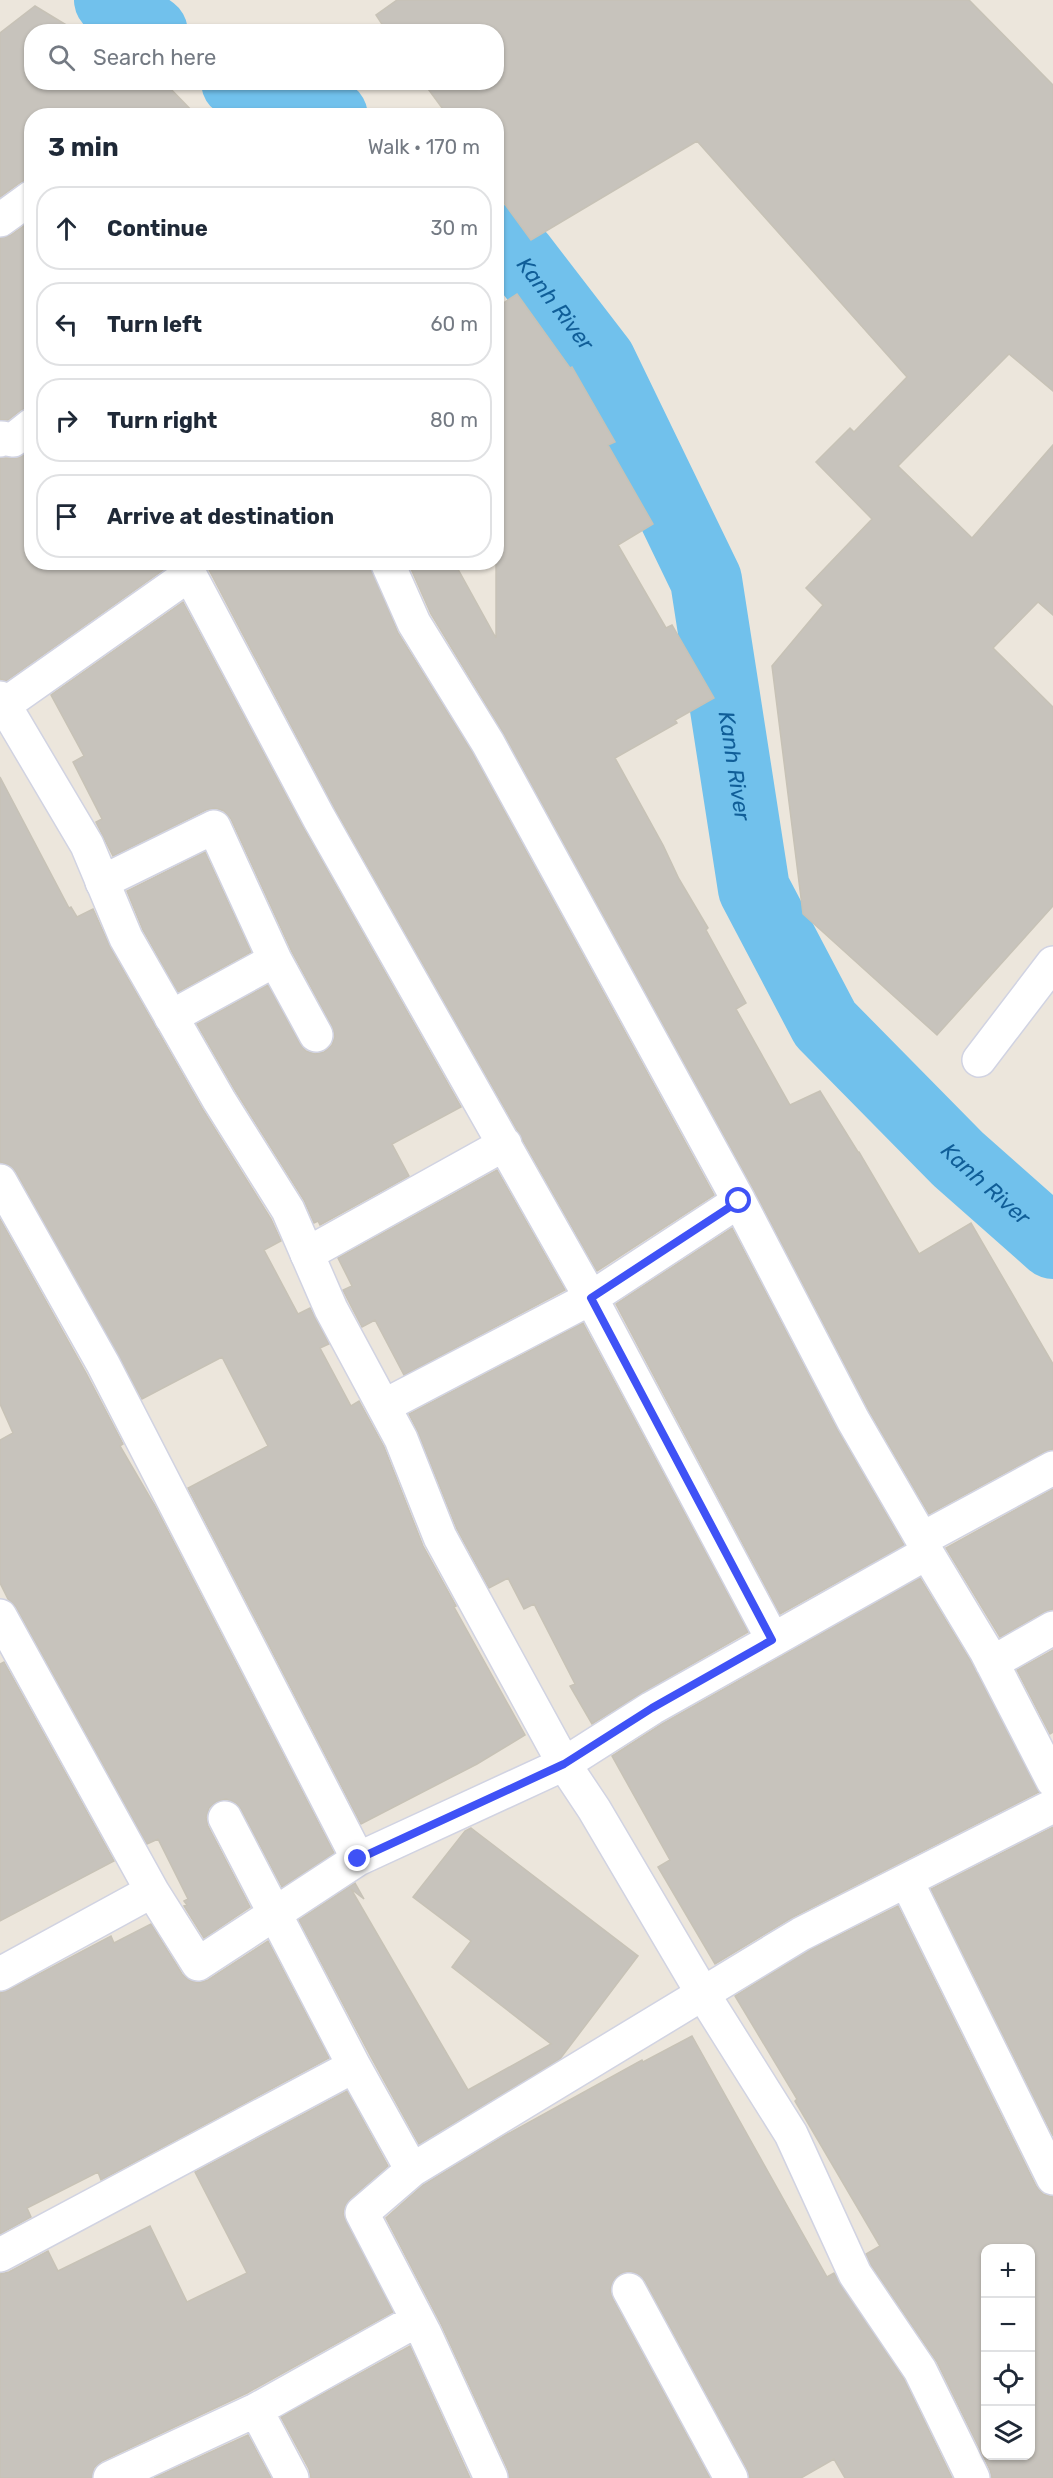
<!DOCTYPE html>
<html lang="en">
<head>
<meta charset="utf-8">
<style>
  body { margin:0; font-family:Rubik,sans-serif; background:#f6f6f7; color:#1f2937 }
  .controls { position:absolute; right:18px; bottom:18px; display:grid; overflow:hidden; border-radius:12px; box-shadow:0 2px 4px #0004 }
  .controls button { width:54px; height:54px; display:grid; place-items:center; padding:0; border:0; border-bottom:2px solid #e0e1e3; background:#fff; color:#1f2937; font:30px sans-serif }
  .stop { position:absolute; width:18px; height:18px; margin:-14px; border:4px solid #3f52f6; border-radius:50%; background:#fff }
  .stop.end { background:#3f52f6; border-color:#fff; box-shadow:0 2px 6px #0008 }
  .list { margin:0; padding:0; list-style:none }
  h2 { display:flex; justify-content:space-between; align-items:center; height:78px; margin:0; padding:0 24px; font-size:26px }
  h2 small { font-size:20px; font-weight:400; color:#747a83 }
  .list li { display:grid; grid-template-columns:39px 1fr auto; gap:18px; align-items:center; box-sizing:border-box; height:84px; margin:0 12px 12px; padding:0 12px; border:2px solid #e0e1e3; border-radius:24px }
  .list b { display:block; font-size:22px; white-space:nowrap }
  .list em { font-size:20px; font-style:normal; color:#747a83 }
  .icon { flex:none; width:33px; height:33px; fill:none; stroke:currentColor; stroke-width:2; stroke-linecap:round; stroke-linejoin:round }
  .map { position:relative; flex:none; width:1053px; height:2478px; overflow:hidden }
  .search { position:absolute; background:#fff; box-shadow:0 2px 4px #0004; left:24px; top:24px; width:480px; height:66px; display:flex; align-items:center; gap:15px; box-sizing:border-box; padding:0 21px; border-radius:24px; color:#747a83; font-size:22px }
  .panel { position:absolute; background:#fff; box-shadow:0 2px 4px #0004; left:24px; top:108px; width:480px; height:462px; border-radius:24px }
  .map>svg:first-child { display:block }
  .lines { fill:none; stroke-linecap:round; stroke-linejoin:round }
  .river { stroke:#71c1ec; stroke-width:72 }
  .building { fill:#c7c3bc; stroke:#c7c2b6; stroke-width:1.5; fill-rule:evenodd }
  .street-casing { stroke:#d1d3e2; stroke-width:36 }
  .secondary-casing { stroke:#d1d3e2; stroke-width:36 }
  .street { stroke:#fff; stroke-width:33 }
  .secondary { stroke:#fff; stroke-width:33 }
  .route { stroke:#3f52f6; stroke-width:8 }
  .labels { text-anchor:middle; stroke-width:6; stroke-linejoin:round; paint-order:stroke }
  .water-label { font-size:22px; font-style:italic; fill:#105e98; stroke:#fff }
</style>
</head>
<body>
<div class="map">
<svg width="1053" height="2478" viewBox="0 0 1053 2478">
  <rect width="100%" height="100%" fill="#ece6dc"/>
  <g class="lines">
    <!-- river -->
    <g class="river">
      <path d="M110,0L152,32"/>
      <path d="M237,82L311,100L332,116"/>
      <path id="s1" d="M496,240L520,257L600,361L706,580L754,889L825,1024L958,1159L1053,1243"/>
    </g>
  </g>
  <!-- building -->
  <path class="building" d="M397,0H969L1053,85V391L1009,354L898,466L972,538L1053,445V615L1038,602L993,648L1053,707V906L937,1035L803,914L772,666L823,605L806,588L872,519L816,462L850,428L854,432L907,377L697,141L531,240L496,192V116H448L423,82H496V32H387L376,15Z
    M35,6L78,32H32V82H164L197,116H32V178L21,182L0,197V33Z
    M32,220V407L21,410L8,420H0V238L11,235Z
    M517,294L570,368L572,367L615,442L608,445L653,524L618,545L666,628L672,625L714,698L675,720L677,723L615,758L663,845L679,879L708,928L706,930L746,1003L736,1009L790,1105L820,1091L858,1152H859L919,1254L971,1223L1053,1364V1449L1044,1452L929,1514L869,1411L755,1192L504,734L431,614L408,562H454L496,638V308Z
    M32,449V562H164L166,568L6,681L0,679V458H18Z
    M208,562H369L398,633L472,752L714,1195L597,1271L335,809L207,566L206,564Z
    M183,602L303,827L461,1107L392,1144L409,1176L320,1225L318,1221L314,1223L304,1200L235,1090L197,1024L268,985L300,1044L306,1051L315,1054L324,1052L332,1045L335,1036L332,1026L292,952L231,819L224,811L215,808L206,810L113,856L96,822L102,819L73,762L84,756L51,695Z
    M0,777L69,908L71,907L77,917L93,909L110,947L155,1026L203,1110L271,1219L281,1241L264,1250L298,1314L310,1308L329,1344L320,1348L351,1406L359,1401L384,1447L423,1546L456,1606L454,1607L525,1735L477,1764L361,1824L188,1488L268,1446L222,1357L142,1399L16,1172L9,1165L0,1162Z
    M205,852L251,952L178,992L143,930L127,891Z
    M497,1170L565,1290L404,1375L375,1320L362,1327L343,1290L352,1286L338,1258Z
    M0,1219L86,1373L123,1444L120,1446L155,1506L334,1853L282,1887L241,1809L236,1803L226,1799L216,1802L209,1808L206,1817L208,1826L250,1907L204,1938L184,1906L187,1905L184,1901L188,1899L158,1839L147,1844L16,1607L8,1599L0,1583V1440L13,1433L0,1404Z
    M732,1228L837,1429L904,1545L780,1614L616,1304Z
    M583,1323L748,1632L643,1692L592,1724L570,1686L575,1684L534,1604L524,1609L508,1578L489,1588L457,1529L418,1432L409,1414Z
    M1053,1489V1609L1044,1612L1000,1637L946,1548Z
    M920,1578L970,1660L1039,1792L793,1917L715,1964L658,1867L670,1860L612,1756L662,1724Z
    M1053,1650V1732L1050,1734L1017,1670Z
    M4,1662L114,1861L0,1921V1664Z
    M1053,1827V2136L931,1889Z
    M471,1828L638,1956L560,2059L419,2144L371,2057L299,1920L355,1883L364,1899L351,1889L468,2090L551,2044L452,1967L471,1941L413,1897L465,1831Z
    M898,1906L1036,2186L1043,2194L1053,2197V2478H992L990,2470L937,2362L871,2265L866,2254L880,2246L795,2101L797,2099L735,1996L810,1950ZM986,2248H1030V2456H986Z
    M151,1924L182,1974L189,1980L198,1983L208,1980L268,1941L329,2058L101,2180L98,2172L27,2208L31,2217L0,2234V1993L9,1990L111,1936L114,1943Z
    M692,2036L827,2277L834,2273L904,2379L952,2478H845L834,2459L801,2478H750L747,2469L645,2281L638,2274L629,2271L620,2274L613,2281L610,2290L613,2299L710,2478H509L508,2470L441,2324L386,2218L423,2185L504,2136L642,2060L643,2062Z
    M347,2091L388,2166L350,2199L345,2206L343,2214L393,2312L247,2393L102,2461L94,2468L92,2478H0V2274L9,2272L48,2251L58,2271L150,2226L187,2302L247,2273L195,2172Z
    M410,2346L470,2478H311L309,2469L281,2417Z
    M248,2435L271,2478H154Z"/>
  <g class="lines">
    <!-- street casing -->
    <g class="street-casing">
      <path id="street" d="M0,220L32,197
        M0,440L2,438L13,440L32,425
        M183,562L319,818L591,1298L773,1640
        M387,562L414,623L488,743L739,1201
        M4,705L190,574
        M102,882L214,827L275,960L316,1035
        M171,1017L275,960
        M979,1060L1053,963
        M0,1181L103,1364L358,1859
        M307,1254L505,1144
        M384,1406L591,1298L739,1201L853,1420L922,1539L927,1553L986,1651L1053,1781
        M922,1539L1053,1468
        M0,1616L152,1891
        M992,1663L1053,1628
        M225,1818L354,2066
        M907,1882L1053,2178
        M0,1974L152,1891L198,1964L358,1859L564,1764L652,1708L927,1553
        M412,2170L362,2213L424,2332L491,2478
        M0,2255L354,2066L412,2170L801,1934L1053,1806
        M629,2290L731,2478
        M256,2410L292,2478
        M110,2478L256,2410L417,2320"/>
    </g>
    <!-- secondary casing -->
    <g class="secondary-casing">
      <path id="secondary" d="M0,698L87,845L126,938L219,1100L288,1210L331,1309L401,1439L440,1537L564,1764L594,1809L703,1994L791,2134L855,2274L920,2370L973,2478"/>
    </g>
    <!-- street -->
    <use href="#street" class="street"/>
    <!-- secondary -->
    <use href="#secondary" class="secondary"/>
  </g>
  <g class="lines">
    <!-- route -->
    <path class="route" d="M358,1859L564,1764L652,1708L772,1640L591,1298L739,1201"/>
  </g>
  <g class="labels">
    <!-- water labels -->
    <g class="water-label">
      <text dy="8" stroke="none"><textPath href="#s1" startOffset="88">Kanh River</textPath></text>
      <text dy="8" stroke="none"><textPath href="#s1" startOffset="592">Kanh River</textPath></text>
      <text dy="8" stroke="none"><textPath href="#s1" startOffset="1096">Kanh River</textPath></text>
    </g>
  </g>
</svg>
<div class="controls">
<button>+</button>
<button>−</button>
<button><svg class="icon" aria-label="locate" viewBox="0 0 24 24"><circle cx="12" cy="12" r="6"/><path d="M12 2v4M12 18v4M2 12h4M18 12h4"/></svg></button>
<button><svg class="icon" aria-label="layers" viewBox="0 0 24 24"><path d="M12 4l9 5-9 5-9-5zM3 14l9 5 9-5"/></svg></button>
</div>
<div class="stop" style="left:739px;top:1201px"></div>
<div class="stop end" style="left:358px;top:1859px"></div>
<div class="search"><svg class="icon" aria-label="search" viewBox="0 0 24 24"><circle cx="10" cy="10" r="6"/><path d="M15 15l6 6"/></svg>Search here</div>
<section class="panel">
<h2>3 min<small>Walk · 170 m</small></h2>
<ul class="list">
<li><svg class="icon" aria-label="ahead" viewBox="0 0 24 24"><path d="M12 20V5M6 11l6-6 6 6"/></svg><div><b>Continue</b></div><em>30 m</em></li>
<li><svg class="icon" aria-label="left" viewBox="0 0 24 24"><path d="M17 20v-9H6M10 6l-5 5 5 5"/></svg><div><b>Turn left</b></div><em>60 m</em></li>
<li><svg class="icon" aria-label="right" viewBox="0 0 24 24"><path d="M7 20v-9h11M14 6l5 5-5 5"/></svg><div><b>Turn right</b></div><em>80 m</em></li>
<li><svg class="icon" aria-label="arrive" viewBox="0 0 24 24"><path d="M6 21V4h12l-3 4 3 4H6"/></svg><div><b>Arrive at destination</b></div></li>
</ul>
</section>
</div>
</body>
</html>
